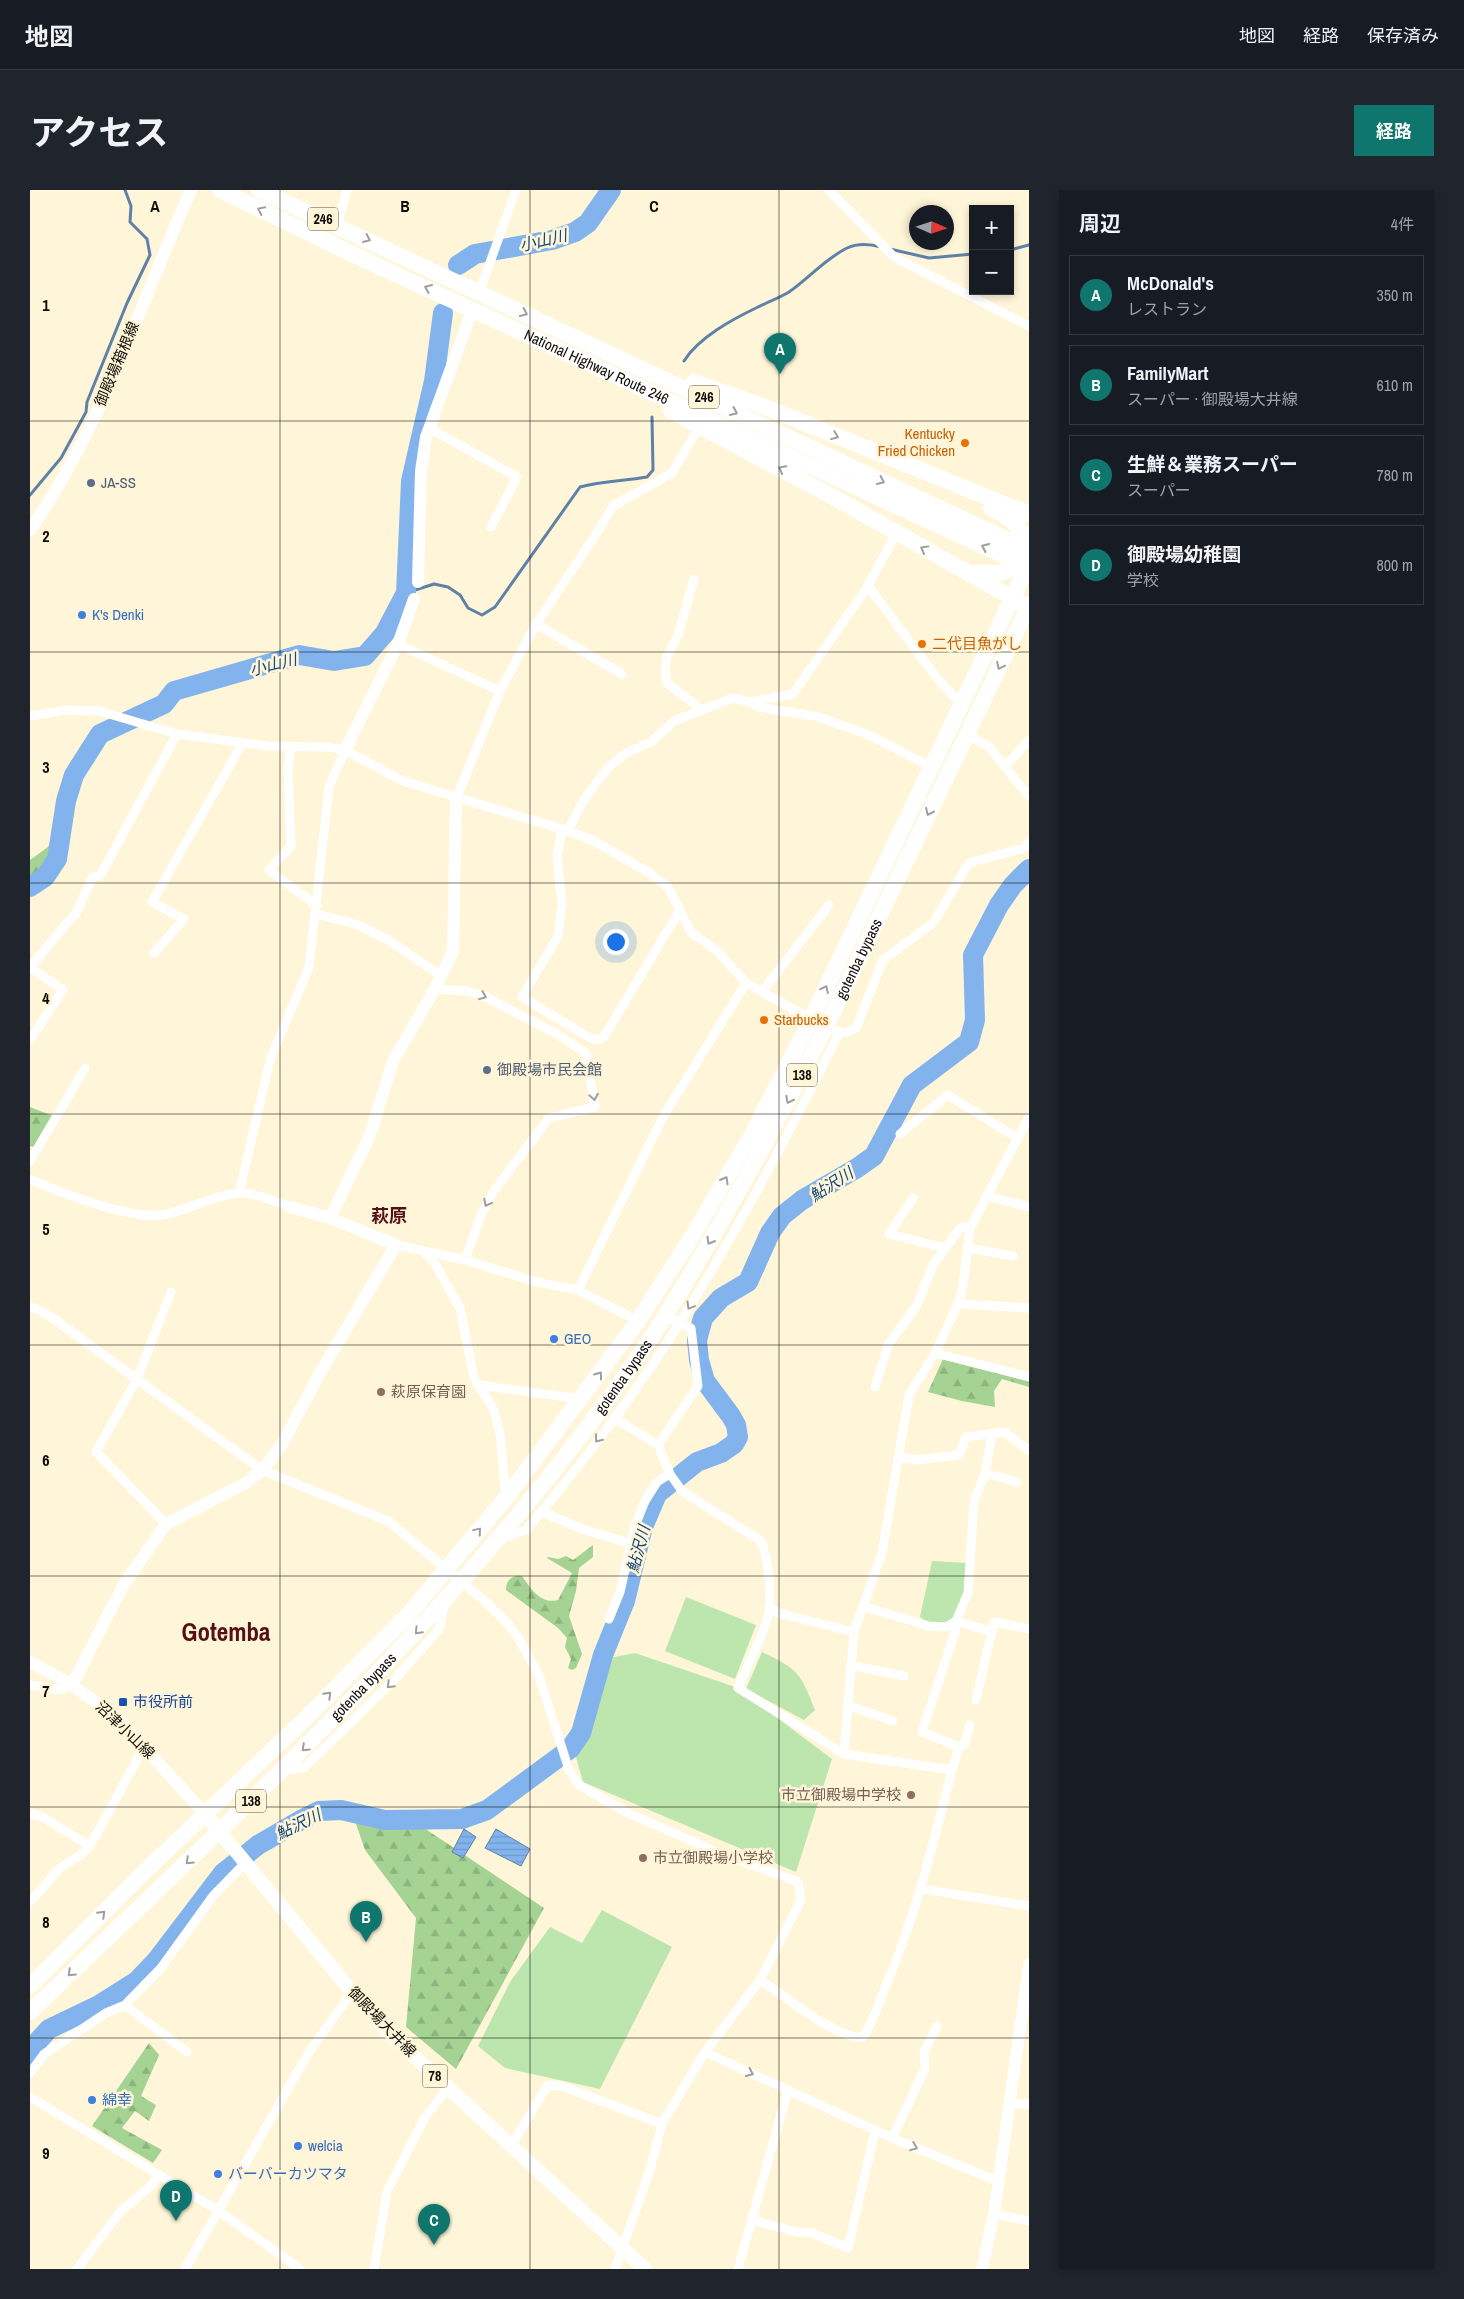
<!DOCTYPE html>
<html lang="ja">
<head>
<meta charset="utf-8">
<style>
  body { margin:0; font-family:"Archivo Narrow","Noto Sans JP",sans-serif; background:#20242c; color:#f1f3f6 }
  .controls { position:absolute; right:15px; top:15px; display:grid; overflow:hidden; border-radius:0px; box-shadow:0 2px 8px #0003 }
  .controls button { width:45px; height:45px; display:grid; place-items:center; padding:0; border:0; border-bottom:1px solid #363941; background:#171b24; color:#f1f3f6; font:25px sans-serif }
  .compass { position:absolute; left:879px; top:15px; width:45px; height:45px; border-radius:50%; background:#171b24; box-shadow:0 2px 8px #0003; rotate:93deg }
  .you { position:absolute; left:585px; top:751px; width:18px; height:18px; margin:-12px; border:4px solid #fff; border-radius:50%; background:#1a73e8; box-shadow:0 0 0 8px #1a73e833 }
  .badge { display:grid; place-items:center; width:32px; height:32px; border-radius:50%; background:#0f766e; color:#fff; font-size:16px; font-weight:700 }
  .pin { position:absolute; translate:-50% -41px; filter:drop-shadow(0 1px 2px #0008) }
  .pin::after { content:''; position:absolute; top:26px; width:18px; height:15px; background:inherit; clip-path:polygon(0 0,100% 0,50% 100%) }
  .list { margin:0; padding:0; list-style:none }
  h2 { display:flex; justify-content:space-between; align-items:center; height:65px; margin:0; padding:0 20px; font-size:21px }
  h2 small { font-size:16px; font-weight:400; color:#9ea1a6 }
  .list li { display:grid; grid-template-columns:32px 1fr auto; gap:15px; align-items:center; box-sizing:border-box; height:80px; margin:0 10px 10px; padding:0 10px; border:1px solid #363941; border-radius:0px }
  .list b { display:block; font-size:19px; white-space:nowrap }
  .list p { margin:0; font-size:16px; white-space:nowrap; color:#9ea1a6 }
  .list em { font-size:16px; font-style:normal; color:#9ea1a6 }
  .map { position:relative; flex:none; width:999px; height:2079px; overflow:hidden; border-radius:0px }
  header { display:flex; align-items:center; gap:30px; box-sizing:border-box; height:70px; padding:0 25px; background:#171b24; border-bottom:1px solid #363941 }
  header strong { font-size:24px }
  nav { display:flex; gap:28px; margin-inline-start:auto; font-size:18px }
  .intro { display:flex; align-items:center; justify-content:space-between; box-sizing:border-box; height:120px; padding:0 30px }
  h1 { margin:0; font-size:35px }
  .button { padding:12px 22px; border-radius:0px; background:#0f766e; color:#fff; font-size:18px; font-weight:700 }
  main { display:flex; gap:30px; padding:0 30px }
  aside { flex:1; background:#171b24; border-radius:0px; box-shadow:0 2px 8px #0003 }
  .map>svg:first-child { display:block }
  .green { fill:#bce6ad }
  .forest { fill:url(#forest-firs) }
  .water { fill:url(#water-rules); stroke:#6081a7 }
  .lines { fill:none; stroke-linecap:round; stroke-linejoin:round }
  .stream { stroke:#6081a7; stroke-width:3 }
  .river { stroke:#82b3ed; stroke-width:20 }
  .street { stroke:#fff; stroke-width:9 }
  .secondary { stroke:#fff; stroke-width:12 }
  .primary { stroke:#fff; stroke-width:14 }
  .highway { stroke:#fff; stroke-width:16 }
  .oneway { stroke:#9f9e9b }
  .grid { fill:none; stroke:#0f0c04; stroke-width:1; stroke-opacity:0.55 }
  .food-dot { fill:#e8710a; stroke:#fff5d8; stroke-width:2 }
  .service-dot { fill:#5c6f8a; stroke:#fff5d8; stroke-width:2 }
  .shop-dot { fill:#3f7fe0; stroke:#fff5d8; stroke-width:2 }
  .education-dot { fill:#8d6e63; stroke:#fff5d8; stroke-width:2 }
  .transit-dot { fill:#1a4fb4; stroke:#fff5d8; stroke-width:2 }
  .labels { text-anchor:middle; stroke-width:5; stroke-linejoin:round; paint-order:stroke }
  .shield { fill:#fff5d8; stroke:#575244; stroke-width:1 }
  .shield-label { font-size:14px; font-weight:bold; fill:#0f0c04 }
  .street-label { font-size:15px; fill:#0f0c04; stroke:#fff5d8 }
  .food-label { font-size:15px; fill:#c56008; stroke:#fff5d8; text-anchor:start }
  .service-label { font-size:15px; fill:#4e5e75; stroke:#fff5d8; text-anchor:start }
  .shop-label { font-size:15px; fill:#366cbe; stroke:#fff5d8; text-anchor:start }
  .education-label { font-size:15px; fill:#785e54; stroke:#fff5d8; text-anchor:start }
  .transit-label { font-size:15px; fill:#164399; stroke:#fff5d8; text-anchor:start }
  .water-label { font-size:16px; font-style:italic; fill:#15477b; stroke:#fff5d8 }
  .quarter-label { font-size:18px; font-weight:bold; fill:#561116; stroke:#fff5d8 }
  .town-label { font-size:25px; font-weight:bold; fill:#561116; stroke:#fff5d8 }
  .grid-label { font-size:16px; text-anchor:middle; font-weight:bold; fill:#0f0c04; stroke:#fff5d8; stroke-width:5; stroke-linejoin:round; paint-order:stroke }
</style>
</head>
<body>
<header>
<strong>地図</strong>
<nav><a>地図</a><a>経路</a><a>保存済み</a></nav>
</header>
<div class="intro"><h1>アクセス</h1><a class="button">経路</a></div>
<main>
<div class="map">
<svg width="999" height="2079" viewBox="0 0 999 2079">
  <defs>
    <pattern id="forest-firs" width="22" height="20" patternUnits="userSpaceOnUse" patternTransform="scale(1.25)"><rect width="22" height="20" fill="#a5d394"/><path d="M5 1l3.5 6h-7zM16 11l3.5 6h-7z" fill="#8db47e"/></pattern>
    <pattern id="water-rules" width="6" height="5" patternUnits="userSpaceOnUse" patternTransform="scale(1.25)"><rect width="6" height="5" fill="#82b3ed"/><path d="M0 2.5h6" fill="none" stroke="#6f99ca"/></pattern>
  </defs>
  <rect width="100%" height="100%" fill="#fff5d8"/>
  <!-- green -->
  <path class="green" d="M902,1371L937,1373L934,1405L923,1433H898L890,1427Z
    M656,1407L726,1435L705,1489L635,1461Z
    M732,1462C769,1480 770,1482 785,1520L774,1530L716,1499Z
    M605,1463L708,1498L802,1569L766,1682L553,1592L546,1567L579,1468Z
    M572,1720L642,1757L570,1899L475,1878L448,1856L480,1792L520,1737L552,1753Z"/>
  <!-- forest -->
  <path class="forest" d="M52,584L38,644L24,687L0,705V670L18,657Z
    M0,917L23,926L4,957L0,956Z
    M913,1169L999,1191V1197L972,1189L964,1201L965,1217L932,1211L898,1202Z
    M563,1355V1367L549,1378L546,1401L539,1426L552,1464L546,1478L542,1480L538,1478L541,1469L535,1457L537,1448L528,1438L476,1400C476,1390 482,1385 492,1386C500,1397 510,1415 528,1410L542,1383L517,1368L518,1367L528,1369L536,1366L543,1370Z
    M324,1628L391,1636L514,1718L426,1879L376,1837L386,1728L335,1660Z
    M119,1853L129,1865L111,1906L126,1915L119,1931L105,1921L92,1938L132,1960L123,1973L62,1936Z"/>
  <!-- water -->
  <path class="water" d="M434,1639L446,1647L433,1668L422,1662Z
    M466,1639L500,1659L491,1676L455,1658Z"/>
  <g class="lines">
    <!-- stream -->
    <path class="stream" d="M860,59L899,68L943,64
      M980,60L999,55
      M654,171C669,147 703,129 728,117C738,112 749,108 759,102C779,88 795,69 817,58C828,53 840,54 851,57
      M0,305L31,268L56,222L57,212L97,113L120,65L117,49L100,32L101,16L95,0
      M376,403L404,394L418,397L430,405L438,418L452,425L465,417L550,297C572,291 594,291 617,287L623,280L622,227"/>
    <!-- river -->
    <path class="river" d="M428,75L445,64L522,50L545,42L558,33L581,0
      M0,697L15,687L27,669L36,611L44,585L70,544L134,514L144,501L269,465L304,471L335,466L355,443L376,403L381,291L404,191L413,123
      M0,1868L8,1851L19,1839L69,1815L107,1791L126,1771L193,1683L228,1655L271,1630L289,1621L311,1620L355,1630L432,1629L457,1620L540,1559L551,1543L573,1465L595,1411L613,1337L627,1304L667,1272L691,1263L704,1254L708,1247L706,1235L701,1226L675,1191L669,1170L667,1150L673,1128L691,1108L718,1092L740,1043L752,1026L772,1010L827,978L844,966L882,895L939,852L945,830L943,765L969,715L983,695L999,679"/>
    <!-- street -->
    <path class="street" d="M799,0L864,67L999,136
      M307,35L317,0
      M448,106L486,0
      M399,238L487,287L461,337
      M664,389L648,445L637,466L635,480L637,493L671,519
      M838,396L907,488L931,515
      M506,434L592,484
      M368,454L470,501
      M720,512L728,517L789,527L839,545L901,577
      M0,526L37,520L69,521L147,544L238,556L297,557L315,560L373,591L538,641L562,650L618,682L638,697L661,742L688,762L716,793L781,829
      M936,544L958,556L999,606
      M261,558L258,578L261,656L239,680L287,716
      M975,577L999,550
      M426,609L470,501L506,434L563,349L583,316L642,283L669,237
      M532,639L527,666L532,715L528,746L492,807L560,848L568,850L574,847L650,720
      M538,641L551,615L566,593L579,577L596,563L621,552L644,531L703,508L720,512L763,504L836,399L866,344
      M286,724L326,734L358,750L411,786
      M124,763L154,729L122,712L212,554
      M405,799L437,801L452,805L527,844L556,863L565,917L519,928L463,1002L452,1023L435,1070
      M732,802L799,715
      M806,841L815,843L826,838L853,770L904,732L939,673L994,658L999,652
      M0,850L33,800L0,777L46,723L63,687L70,686L147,544
      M870,944L918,905L987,948
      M0,971L55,878
      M0,989C32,1003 97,1029 132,1025C158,1021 182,1005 209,1003C225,1002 245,1012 260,1017
      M209,1003L240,870L279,777L299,597L315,560
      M956,1006L999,1017
      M883,1008L859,1044L915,1058
      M366,1055L435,1070L507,1092L548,1100L608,1131
      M937,1058L983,1066
      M395,1062L405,1074L430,1118L444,1188L464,1220L470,1244L476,1307
      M548,1100L634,925L716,793
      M928,1114L999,1118
      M0,1116L17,1124L232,1280L358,1331L455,1411L478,1434L489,1449L508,1483L539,1580L549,1595L598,1623L689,1663L768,1692L771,1710L730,1790L675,1862L632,1934L620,1980L585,2079
      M905,1163L999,1187
      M449,1195L551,1209
      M845,1197L858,1155L887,1115L903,1075L930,1038L941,1035
      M584,1228L628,1255L640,1284L652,1301L731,1351C739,1369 743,1411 737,1430C730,1453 717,1476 708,1498L814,1564L922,1580C903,1655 885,1728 855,1798C848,1815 843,1832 833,1847C809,1851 752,1804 730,1790
      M628,1255L668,1196L661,1138L635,1126
      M868,1267L887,1270L929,1265L936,1247L975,1242L999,1261
      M955,1283L987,1292
      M512,1322L552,1339L602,1354
      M136,1334L66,1262L107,1189L141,1102
      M470,1349L496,1340C551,1275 604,1206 649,1134C708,1040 760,942 809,843
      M739,1416L748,1423L824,1442
      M835,1417L899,1436L916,1437L926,1431L938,1403L944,1311L955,1283L962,1244
      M579,1429L590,1402L605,1336L615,1311L627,1292L640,1284
      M820,1475L874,1486
      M0,1495L29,1500L42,1495
      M946,1510L964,1432L999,1439
      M817,1515L863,1531
      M929,1557L934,1555L940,1535
      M814,1564L824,1442L852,1363L879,1205L905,1163L928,1114L933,1097L940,1038L999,927
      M922,1580L929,1557L892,1542L925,1442L926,1431L962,1442
      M252,1581L275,1577L364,1490L410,1438L414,1413
      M0,1624L11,1626L60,1656
      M892,1699L999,1716
      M0,1712L30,1678L52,1664L60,1656L114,1557
      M95,1815L157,1862
      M675,1862L862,1948L967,1991
      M0,1883L14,1864L76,1823L95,1815L131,1778L183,1706L215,1673
      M0,1907L189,2021L270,2079
      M980,1914H999
      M862,1948L895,1879L894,1862L907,1836
      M481,1956L518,1895L532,1896L632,1934
      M964,2024L999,2031
      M722,2030L766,2042L782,2043L818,2058L845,1941
      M47,2079L90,2022L122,1995L129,1984
      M155,2079L279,1862L322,1802
      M344,2079L357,2001L395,1927L418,1898
      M708,2079L758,1900"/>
    <!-- secondary -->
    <path class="secondary" d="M0,340C72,237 110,114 161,0
      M388,392L391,281L396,247L443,118
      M315,560L368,454L384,409
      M300,1028L340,945L363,871L405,799L423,761L426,609
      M0,1472L42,1495L90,1531L176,1625
      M42,1495L94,1394L136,1334L216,1293L232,1280L251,1256L291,1181L366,1055L300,1028L260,1017
      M952,2079L964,2024L999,1775"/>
    <!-- primary -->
    <path class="primary" d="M176,1625L322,1802L361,1845L615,2079"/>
    <!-- highway -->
    <g class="highway">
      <path id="s1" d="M190,0L335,70L999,377"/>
      <path d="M229,0L999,360"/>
      <path d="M664,192L730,215L999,324"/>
      <path d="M641,221L798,304L990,412"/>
      <path d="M961,318C980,327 992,337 999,356"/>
      <path d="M941,383H970L999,373"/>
      <path d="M0,1796L108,1688L275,1529L378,1425L476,1308L608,1131L663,1045L724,941L781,829L999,373"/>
      <path id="s2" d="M0,1822C217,1614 441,1412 612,1161C640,1121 665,1077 690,1034C748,933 801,829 851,723C900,621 950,518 999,415"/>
    </g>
  </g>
  <!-- one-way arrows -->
  <defs><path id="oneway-chevron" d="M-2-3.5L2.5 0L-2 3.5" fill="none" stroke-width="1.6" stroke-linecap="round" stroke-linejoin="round" transform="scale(1.25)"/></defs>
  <g class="oneway">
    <use href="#oneway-chevron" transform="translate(231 20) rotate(-154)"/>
    <use href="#oneway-chevron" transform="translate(337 49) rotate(25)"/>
    <use href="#oneway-chevron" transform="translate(398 98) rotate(-156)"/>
    <use href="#oneway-chevron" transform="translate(494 123) rotate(25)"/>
    <use href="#oneway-chevron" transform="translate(704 222) rotate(25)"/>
    <use href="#oneway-chevron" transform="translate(805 246) rotate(22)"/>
    <use href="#oneway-chevron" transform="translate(752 279) rotate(-152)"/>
    <use href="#oneway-chevron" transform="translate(851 291) rotate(25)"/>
    <use href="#oneway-chevron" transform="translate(955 357) rotate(-155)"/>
    <use href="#oneway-chevron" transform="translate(894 359) rotate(-151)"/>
    <use href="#oneway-chevron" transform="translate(970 476) rotate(116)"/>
    <use href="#oneway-chevron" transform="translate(899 622) rotate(115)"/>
    <use href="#oneway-chevron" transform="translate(795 799) rotate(-64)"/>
    <use href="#oneway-chevron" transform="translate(453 806) rotate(22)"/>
    <use href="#oneway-chevron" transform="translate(564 907) rotate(80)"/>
    <use href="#oneway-chevron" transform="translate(759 910) rotate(117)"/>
    <use href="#oneway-chevron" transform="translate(695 990) rotate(-60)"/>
    <use href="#oneway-chevron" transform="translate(457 1013) rotate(118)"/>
    <use href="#oneway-chevron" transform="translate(680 1051) rotate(120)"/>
    <use href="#oneway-chevron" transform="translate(660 1116) rotate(121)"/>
    <use href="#oneway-chevron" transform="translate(569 1185) rotate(-54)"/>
    <use href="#oneway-chevron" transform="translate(568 1249) rotate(128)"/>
    <use href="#oneway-chevron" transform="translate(448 1341) rotate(-50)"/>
    <use href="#oneway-chevron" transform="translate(388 1441) rotate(133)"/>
    <use href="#oneway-chevron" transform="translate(360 1495) rotate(135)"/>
    <use href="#oneway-chevron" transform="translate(298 1505) rotate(-45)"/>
    <use href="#oneway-chevron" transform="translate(275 1558) rotate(136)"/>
    <use href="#oneway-chevron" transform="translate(159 1671) rotate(136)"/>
    <use href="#oneway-chevron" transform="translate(72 1724) rotate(-45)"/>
    <use href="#oneway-chevron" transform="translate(41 1783) rotate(136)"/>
    <use href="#oneway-chevron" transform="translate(720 1883) rotate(25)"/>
    <use href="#oneway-chevron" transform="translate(884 1957) rotate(22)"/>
  </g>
  <!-- grid -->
  <path class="grid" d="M250,0V2079M500,0V2079M749,0V2079M0,231H999M0,462H999M0,693H999M0,924H999M0,1155H999M0,1386H999M0,1617H999M0,1848H999"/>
  <!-- markers -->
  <g class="food-dot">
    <circle cx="935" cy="253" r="5"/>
    <circle cx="892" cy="454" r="5"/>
    <circle cx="734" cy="830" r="5"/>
  </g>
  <g class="service-dot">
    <circle cx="61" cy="293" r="5"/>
    <circle cx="457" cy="880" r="5"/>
  </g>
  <g class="shop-dot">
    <circle cx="52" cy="425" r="5"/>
    <circle cx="524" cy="1149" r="5"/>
    <circle cx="62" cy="1910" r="5"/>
    <circle cx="268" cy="1956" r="5"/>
    <circle cx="188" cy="1984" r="5"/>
  </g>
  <g class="education-dot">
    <circle cx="351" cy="1202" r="5"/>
    <circle cx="881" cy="1605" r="5"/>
    <circle cx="613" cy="1668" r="5"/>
  </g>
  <rect class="transit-dot" x="88" y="1507" width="10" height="10" rx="2.5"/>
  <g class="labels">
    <!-- shield labels -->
    <g class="shield">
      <rect x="278" y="17.5" width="30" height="23" rx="4"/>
      <rect x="659" y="195.5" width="30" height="23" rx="4"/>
      <rect x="757" y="873.5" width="30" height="23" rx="4"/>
      <rect x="206" y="1599.5" width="30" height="23" rx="4"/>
      <rect x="392.5" y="1874.5" width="25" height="23" rx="4"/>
    </g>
    <g class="shield-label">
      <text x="293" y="34">246</text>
      <text x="674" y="212">246</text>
      <text x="772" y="890">138</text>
      <text x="221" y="1616">138</text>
      <text x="405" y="1891">78</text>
    </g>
    <!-- street labels -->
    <g class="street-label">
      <text transform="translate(87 174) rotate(-67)" y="5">御殿場箱根線</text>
      <text dy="5" stroke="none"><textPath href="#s1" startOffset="416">National Highway Route 246</textPath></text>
      <text dy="5" stroke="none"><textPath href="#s2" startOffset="1351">gotenba bypass</textPath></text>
      <text dy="5" stroke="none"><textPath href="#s2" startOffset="871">gotenba bypass</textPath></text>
      <text dy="5" stroke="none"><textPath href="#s2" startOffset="466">gotenba bypass</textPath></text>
      <text transform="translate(95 1540) rotate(44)" y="5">沼津小山線</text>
      <text transform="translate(352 1832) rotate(46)" y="5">御殿場大井線</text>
    </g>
    <!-- food labels -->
    <g class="food-label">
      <text x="925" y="249" text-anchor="end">Kentucky<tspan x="925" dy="17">Fried Chicken</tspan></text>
      <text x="902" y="459">二代目魚がし</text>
      <text x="744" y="835">Starbucks</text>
    </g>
    <!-- service labels -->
    <g class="service-label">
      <text x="71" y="298">JA-SS</text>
      <text x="467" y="885">御殿場市民会館</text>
    </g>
    <!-- shop labels -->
    <g class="shop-label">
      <text x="62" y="430">K's Denki</text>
      <text x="534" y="1154">GEO</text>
      <text x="72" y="1915">綿幸</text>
      <text x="278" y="1961">welcia</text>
      <text x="198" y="1989">バーバーカツマタ</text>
    </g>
    <!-- education labels -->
    <g class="education-label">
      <text x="361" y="1207">萩原保育園</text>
      <text x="871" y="1610" text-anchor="end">市立御殿場中学校</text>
      <text x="623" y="1673">市立御殿場小学校</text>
    </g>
    <!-- transit labels -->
    <g class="transit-label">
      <text x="103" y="1517">市役所前</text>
    </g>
    <!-- water labels -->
    <g class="water-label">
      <text transform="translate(513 50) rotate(-13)" y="6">小山川</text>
      <text transform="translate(243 474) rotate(-14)" y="6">小山川</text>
      <text transform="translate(801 994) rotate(-33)" y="6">鮎沢川</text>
      <text transform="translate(608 1359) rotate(-75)" y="6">鮎沢川</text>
      <text transform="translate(268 1634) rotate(-26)" y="6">鮎沢川</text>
    </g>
    <!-- quarter labels -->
    <g class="quarter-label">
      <text x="359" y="1032">萩原</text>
    </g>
    <!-- town labels -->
    <g class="town-label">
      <text x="196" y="1451">Gotemba</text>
    </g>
  </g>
  <g class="grid-label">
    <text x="125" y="22">A</text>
    <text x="375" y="22">B</text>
    <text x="624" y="22">C</text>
    <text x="16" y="121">1</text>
    <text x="16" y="352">2</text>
    <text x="16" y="583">3</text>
    <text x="16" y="814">4</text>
    <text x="16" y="1045">5</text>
    <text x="16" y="1276">6</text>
    <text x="16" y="1507">7</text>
    <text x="16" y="1738">8</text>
    <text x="16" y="1969">9</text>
  </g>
</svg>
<div class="controls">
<button>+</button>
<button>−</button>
</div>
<svg class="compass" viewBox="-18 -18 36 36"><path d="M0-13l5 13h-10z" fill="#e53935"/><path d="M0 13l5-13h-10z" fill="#9ea1a6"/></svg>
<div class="you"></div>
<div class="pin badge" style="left:750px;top:184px">A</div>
<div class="pin badge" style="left:336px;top:1752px">B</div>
<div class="pin badge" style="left:404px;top:2055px">C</div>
<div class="pin badge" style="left:146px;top:2031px">D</div>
</div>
<aside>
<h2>周辺<small>4件</small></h2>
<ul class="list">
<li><span class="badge">A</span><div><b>McDonald's</b><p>レストラン</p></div><em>350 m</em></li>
<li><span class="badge">B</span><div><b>FamilyMart</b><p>スーパー · 御殿場大井線</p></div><em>610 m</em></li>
<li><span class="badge">C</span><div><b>生鮮＆業務スーパー</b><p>スーパー</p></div><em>780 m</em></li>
<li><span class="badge">D</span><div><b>御殿場幼稚園</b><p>学校</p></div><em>800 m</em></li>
</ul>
</aside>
</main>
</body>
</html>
